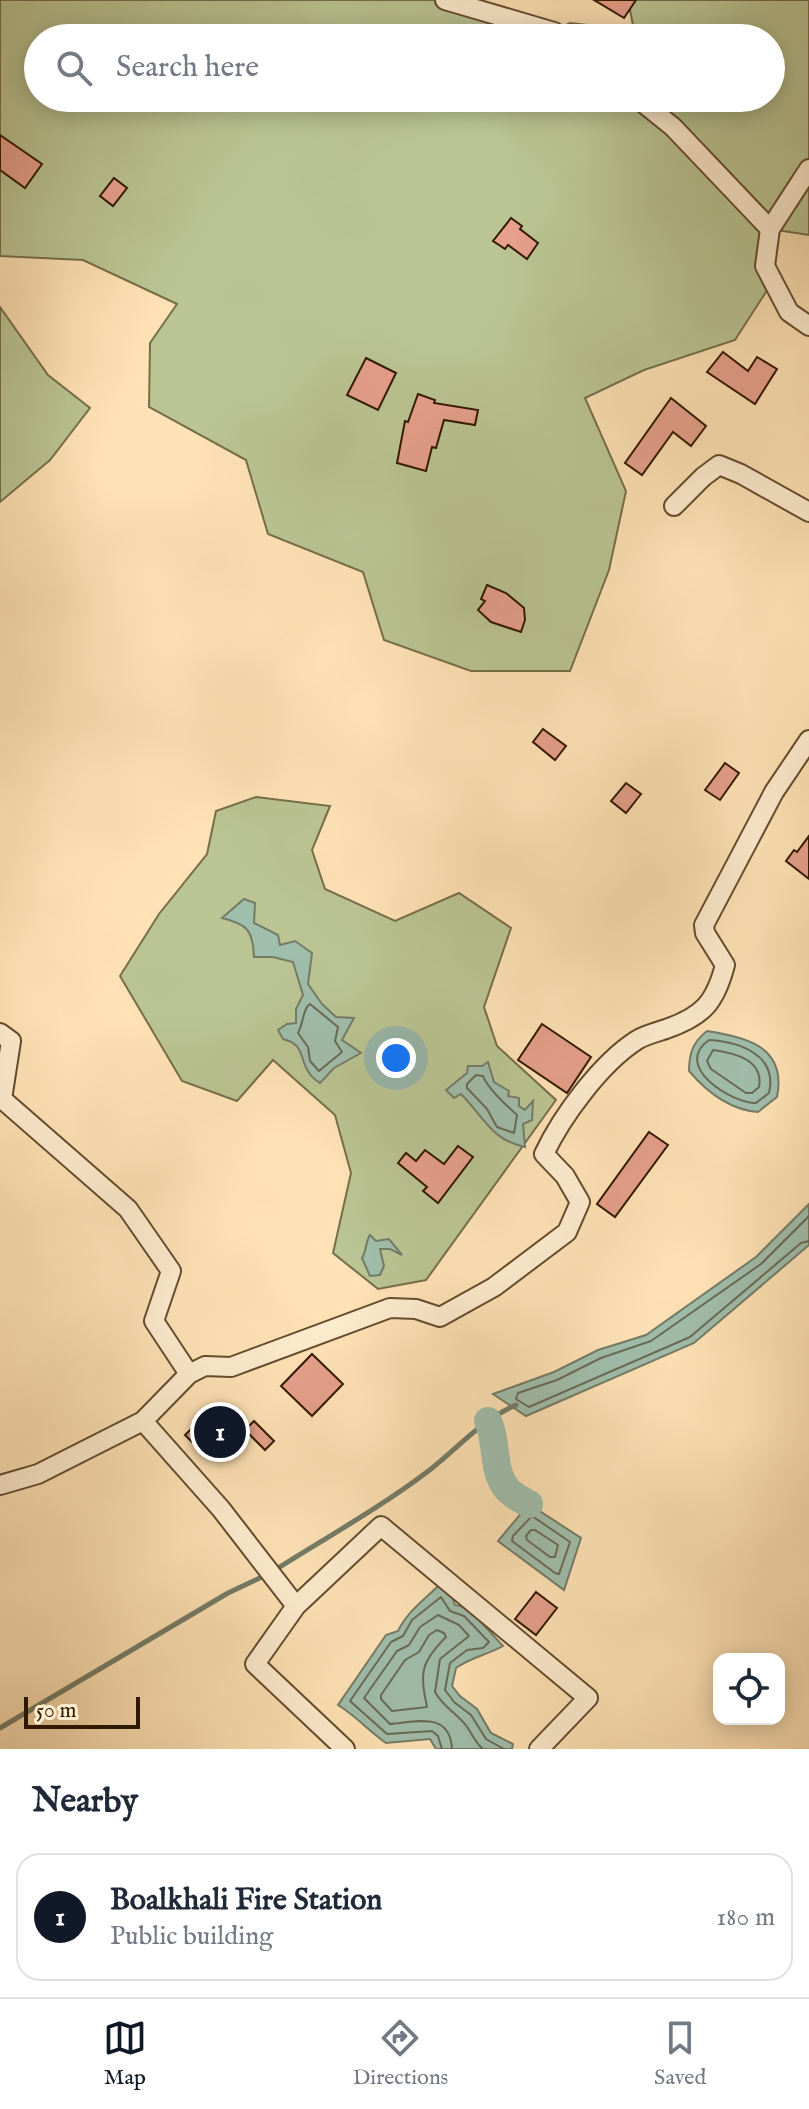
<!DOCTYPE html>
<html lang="en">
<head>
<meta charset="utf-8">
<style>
  body { margin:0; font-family:"IM FELL English",serif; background:#f2f2f3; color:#1f2937 }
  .controls { position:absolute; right:24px; bottom:24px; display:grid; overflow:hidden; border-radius:16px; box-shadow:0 4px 20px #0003 }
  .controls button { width:72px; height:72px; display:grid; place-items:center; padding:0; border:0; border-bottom:2px solid #e0e1e3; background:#fff; color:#1f2937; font:40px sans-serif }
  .scale { position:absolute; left:24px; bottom:20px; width:116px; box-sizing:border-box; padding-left:8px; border:4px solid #311800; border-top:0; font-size:22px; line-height:28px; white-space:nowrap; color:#311800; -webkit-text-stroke:6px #ffedd0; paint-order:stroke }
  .you { position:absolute; left:396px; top:1058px; width:28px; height:28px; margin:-20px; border:6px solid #fff; border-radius:50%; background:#1a73e8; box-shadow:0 0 0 12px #1a73e833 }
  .badge { display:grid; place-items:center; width:52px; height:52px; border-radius:50%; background:#111827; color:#fff; font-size:26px; font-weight:700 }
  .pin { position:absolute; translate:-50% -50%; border:4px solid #fff; box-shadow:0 2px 8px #0006 }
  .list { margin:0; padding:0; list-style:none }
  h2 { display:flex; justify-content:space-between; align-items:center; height:104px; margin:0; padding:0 32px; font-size:34px }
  h2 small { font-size:26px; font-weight:400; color:#747a83 }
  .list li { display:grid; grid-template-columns:52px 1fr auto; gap:24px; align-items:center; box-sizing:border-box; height:128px; margin:0 16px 16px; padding:0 16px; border:2px solid #e0e1e3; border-radius:24px }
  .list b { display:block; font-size:30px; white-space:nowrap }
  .list p { margin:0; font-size:26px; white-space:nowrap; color:#747a83 }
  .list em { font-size:26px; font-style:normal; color:#747a83 }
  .icon { flex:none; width:44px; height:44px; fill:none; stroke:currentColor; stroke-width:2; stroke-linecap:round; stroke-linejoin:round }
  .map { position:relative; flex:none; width:809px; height:1749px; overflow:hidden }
  .search { position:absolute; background:#fff; box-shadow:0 4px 20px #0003; left:24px; right:24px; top:24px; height:88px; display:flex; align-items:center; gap:20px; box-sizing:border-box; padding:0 28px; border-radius:44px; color:#747a83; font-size:30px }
  .sheet { height:248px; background:#fff }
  nav { display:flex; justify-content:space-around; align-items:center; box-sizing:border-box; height:112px; border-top:2px solid #e0e1e3; background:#fff; font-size:22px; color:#747a83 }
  nav a { display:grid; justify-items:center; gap:4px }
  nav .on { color:#111827 }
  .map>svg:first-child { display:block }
  .green { fill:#bac593; stroke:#766e4a; stroke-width:2; fill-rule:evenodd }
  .water { fill:#a0beac; stroke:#747c67; stroke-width:2 }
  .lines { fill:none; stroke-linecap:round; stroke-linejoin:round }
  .shore { stroke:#686b56; stroke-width:2 }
  .stream { stroke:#747c67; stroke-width:5 }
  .river { stroke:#a0beac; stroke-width:28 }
  .building { fill:#e6a08c; stroke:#311800; stroke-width:2 }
  .minor-casing { stroke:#644b2e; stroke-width:22 }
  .minor { stroke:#ffedd0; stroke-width:18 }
</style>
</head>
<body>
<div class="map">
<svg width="809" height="1749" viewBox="0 0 809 1749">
  <rect width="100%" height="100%" fill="#ffe3b6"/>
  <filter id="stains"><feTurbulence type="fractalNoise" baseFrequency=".0025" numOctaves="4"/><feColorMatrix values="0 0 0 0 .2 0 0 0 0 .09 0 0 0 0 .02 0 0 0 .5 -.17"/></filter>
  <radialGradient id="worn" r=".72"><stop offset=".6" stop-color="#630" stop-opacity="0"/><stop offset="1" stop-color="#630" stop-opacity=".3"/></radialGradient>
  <!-- green -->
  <path class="green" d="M0,0H463L554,31L570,23L634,30L628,0H809V235L770,229L773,281L735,340L644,370L585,398L626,491L609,570L570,671H471L384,640L363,572L268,534L246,460L149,407L150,343L177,304L83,260L0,256ZM38,38H771V98H38Z
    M0,307L48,375L90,408L50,460L0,502Z
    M256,797L330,806L312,850L325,889L395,921L459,893L511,928L484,1007L497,1046L556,1100L426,1280L378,1289L333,1253L351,1173L335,1115L273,1060L237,1101L182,1081L120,976L159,914L207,854L216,811Z"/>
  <!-- water -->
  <path class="water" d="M244,899L255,903L254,923L278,935L280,945L295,941L312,953L308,984L322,1004L336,1017L354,1018L342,1040L361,1053L334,1068L320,1083C294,1066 311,1046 283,1039L278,1030L287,1024L296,1023V1009L303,995L293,962L273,957H254C253,931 248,924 222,918Z
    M707,1031C747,1037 787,1047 777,1097L758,1112C730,1110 707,1092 689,1071C689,1053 693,1042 707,1031Z
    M488,1062L494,1082L509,1091L508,1096L519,1098V1106L525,1110L533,1101L532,1120L523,1124L525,1147C491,1140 484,1117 461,1094L454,1098L446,1090L467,1073L468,1066H482Z
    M809,1204V1245L694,1343L526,1416L493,1394L554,1372L598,1350L646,1335L756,1257Z
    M370,1235L376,1241L389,1239L402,1255L390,1249H380L384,1266L380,1275L370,1276L362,1258C367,1250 365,1243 370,1235Z
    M529,1504L581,1538L564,1590L498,1541Z
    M442,1582L449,1588L455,1605L468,1608L503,1646C487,1655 471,1657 456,1668L452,1686L460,1696L477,1709L491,1733L513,1744L512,1749H436L430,1739L386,1743C369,1731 356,1716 338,1705L386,1635L398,1631C408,1610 427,1598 442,1582Z"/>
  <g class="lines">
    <!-- shore -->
    <path class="shore" d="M310,1004L338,1027L335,1041L342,1052L319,1071L310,1061L308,1047L298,1033C303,1025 303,1008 310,1004Z
      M709,1040C740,1042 778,1055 769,1093L756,1103C731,1103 672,1066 709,1040Z
      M713,1050C735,1053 764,1060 759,1087L752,1093H746L711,1069L707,1061Z
      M476,1075L483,1076C488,1089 506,1105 517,1115L514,1133L497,1127L487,1109L467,1088V1084Z
      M809,1216L761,1264L651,1341L601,1358L557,1380L518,1393L516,1399L529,1407L690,1337L801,1243L809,1241
      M532,1516L570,1542L559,1574L555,1573L512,1541L513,1536Z
      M531,1530H535L558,1545L555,1557H550L527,1540L526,1536Z
      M437,1630L444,1633L446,1637C420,1663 420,1673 427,1707L392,1711L381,1699V1695L405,1660L419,1652L429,1635Z
      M442,1749L438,1736L432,1731L387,1734L350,1701L391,1642L403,1636L412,1620L441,1597L450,1611L464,1616L489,1642L483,1648L467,1650L450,1663L445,1690L454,1702L471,1715L486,1739L504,1749
      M452,1749C450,1711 416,1722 390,1724L364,1698L397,1651L409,1645L420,1627L438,1615L459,1625L469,1636L440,1659L435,1692C442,1705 453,1711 463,1722C471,1730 474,1742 483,1749"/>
    <!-- stream -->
    <path class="stream" d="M275,1570C324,1539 381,1507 427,1472C457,1449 481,1420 516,1405
      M0,1728L228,1593L266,1575"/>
    <!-- river -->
    <path class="river" d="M488,1421C498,1442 491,1469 507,1489C512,1495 522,1500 529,1504"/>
  </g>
  <!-- building -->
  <path class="building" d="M594,0H636L624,18Z
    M0,135L42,164L25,188L0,170Z
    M114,178L127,188L113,206L100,196Z
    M511,218L522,226L520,229L538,243L527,259L508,245L505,249L493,241Z
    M723,352L748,371L757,357L777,369L755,404L707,372Z
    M366,358L396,373L378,410L347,395Z
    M418,394L435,400L434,403L478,410L475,425L444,420L436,448L432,447L426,471L397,463L405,421L408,422Z
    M671,398L706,426L691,446L673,432L642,475L625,463Z
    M487,585L506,593L524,608L525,620L521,632L491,622L478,610L485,601L481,599Z
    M543,729L566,746L555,760L533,742Z
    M725,763L739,773L720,800L705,790Z
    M626,783L641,794L626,813L611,801Z
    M809,836V879L786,861L794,850L797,852Z
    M542,1024L591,1057L567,1093L518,1060Z
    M649,1132L668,1145L615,1217L597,1204Z
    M458,1146L473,1157L438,1203L423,1191L427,1187L398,1163L406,1153L416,1161L425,1150L444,1164Z
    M312,1354L343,1384L312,1416L281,1386Z
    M216,1405L232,1421L201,1451L185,1435Z
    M254,1421L274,1441L265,1450L245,1430Z
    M536,1592L557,1608L536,1635L515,1619Z"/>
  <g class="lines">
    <!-- minor casing -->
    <g class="minor-casing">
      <path id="minor" d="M445,0L554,32L562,38
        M637,98L673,127L770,229L765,266L789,312L809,326
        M770,229L809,169
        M674,506L703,477L719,465L741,474L809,512
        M0,1033L11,1041L2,1099L128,1209L171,1271L154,1321L189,1374L143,1421L38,1474L0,1485
        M189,1374L205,1366L231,1367L390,1308L416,1309L440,1317L494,1287L567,1232L580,1202L565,1176L544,1154C562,1116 601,1063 637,1040C645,1035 657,1032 666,1029C703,1016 715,1003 725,965L705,933L704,925L774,792L809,740
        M143,1421L221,1509L296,1606
        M345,1749L255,1664L296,1606L381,1526L588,1698L539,1749"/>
    </g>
    <!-- minor -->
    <use href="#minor" class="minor"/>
  </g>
  <rect width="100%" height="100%" filter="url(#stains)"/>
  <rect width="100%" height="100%" fill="url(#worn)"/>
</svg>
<div class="controls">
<button><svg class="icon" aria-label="locate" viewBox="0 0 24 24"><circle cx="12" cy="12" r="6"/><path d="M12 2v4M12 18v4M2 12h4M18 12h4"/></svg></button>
</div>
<div class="scale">50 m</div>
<div class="you"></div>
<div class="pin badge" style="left:220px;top:1432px">1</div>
<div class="search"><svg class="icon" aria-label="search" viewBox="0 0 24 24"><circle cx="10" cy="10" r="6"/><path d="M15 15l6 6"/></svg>Search here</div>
</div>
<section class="sheet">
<h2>Nearby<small></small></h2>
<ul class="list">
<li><span class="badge">1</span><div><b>Boalkhali Fire Station</b><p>Public building</p></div><em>180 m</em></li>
</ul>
</section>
<nav>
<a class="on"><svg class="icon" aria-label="map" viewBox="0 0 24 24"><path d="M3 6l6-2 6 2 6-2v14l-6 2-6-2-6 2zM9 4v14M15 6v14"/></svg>Map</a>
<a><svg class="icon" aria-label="directions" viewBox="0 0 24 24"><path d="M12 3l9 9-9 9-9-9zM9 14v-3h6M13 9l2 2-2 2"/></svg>Directions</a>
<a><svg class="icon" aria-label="saved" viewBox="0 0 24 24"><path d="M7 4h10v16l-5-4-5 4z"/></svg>Saved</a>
</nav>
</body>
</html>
